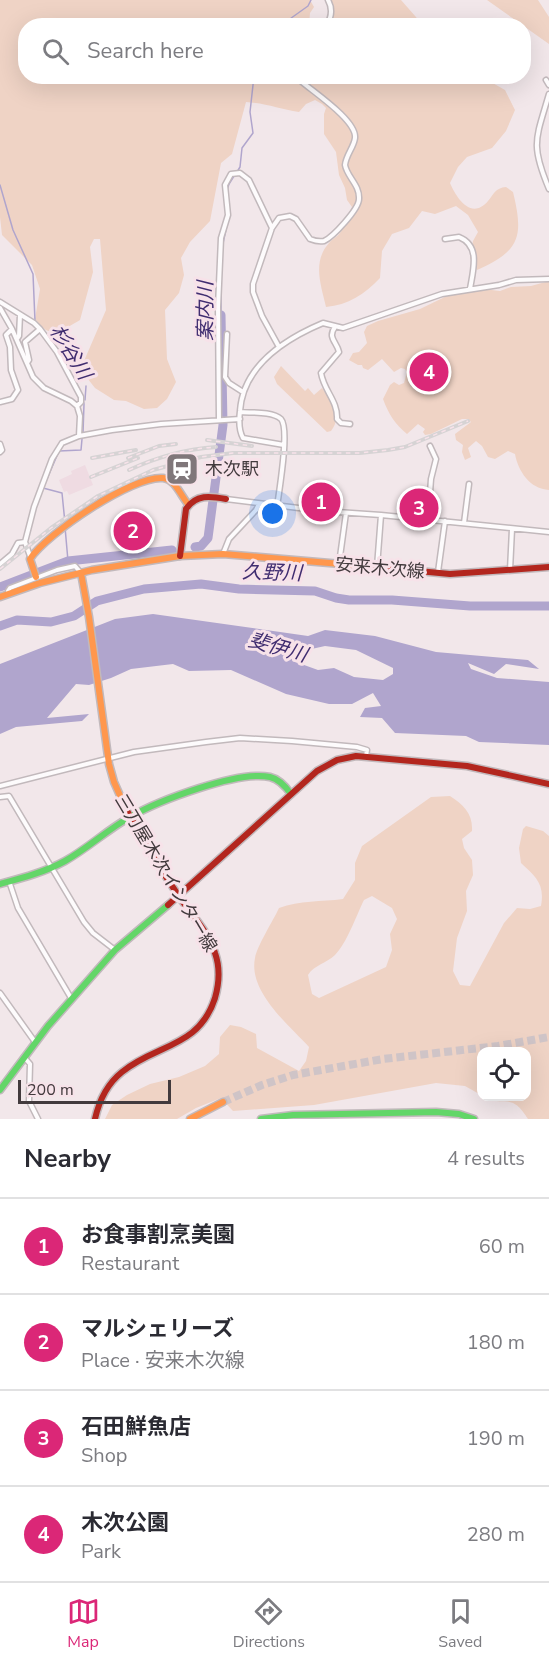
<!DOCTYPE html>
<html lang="en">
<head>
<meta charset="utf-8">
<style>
  body { margin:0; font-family:"Nunito Sans","Noto Sans JP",sans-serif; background:#f7f7f7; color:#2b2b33 }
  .controls { position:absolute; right:18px; bottom:18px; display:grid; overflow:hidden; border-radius:12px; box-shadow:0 6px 24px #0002 }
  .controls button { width:54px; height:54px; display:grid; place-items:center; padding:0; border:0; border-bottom:2px solid #e1e1e2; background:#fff; color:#2b2b33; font:30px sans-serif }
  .scale { position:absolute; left:18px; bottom:15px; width:153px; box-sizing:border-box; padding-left:6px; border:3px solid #423a3d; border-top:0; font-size:16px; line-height:21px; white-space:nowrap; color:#423a3d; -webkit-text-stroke:4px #f7e2e9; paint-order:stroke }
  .you { position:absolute; left:273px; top:514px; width:21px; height:21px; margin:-15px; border:4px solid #fff; border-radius:50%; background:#1a73e8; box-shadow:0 0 0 9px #1a73e833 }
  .badge { display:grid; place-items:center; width:39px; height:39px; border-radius:50%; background:#db2777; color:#fff; font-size:20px; font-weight:700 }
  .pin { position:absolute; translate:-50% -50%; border:3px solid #fff; box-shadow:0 2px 6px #0006 }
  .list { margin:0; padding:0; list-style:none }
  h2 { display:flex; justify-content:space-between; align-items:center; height:78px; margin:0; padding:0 24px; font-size:26px }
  h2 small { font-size:20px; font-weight:400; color:#7c7c81 }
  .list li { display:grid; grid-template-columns:39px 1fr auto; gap:18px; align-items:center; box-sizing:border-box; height:96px; padding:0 24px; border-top:2px solid #e1e1e2 }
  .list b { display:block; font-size:22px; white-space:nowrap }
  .list p { margin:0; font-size:20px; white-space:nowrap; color:#7c7c81 }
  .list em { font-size:20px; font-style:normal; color:#7c7c81 }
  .icon { flex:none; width:33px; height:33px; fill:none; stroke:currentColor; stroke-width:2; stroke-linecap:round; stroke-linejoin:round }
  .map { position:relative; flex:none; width:549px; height:1119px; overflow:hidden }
  .search { position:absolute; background:#fff; box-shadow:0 6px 24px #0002; left:18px; right:18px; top:18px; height:66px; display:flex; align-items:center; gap:15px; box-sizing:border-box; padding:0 21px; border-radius:24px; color:#7c7c81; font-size:22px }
  .sheet { height:462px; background:#fff }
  nav { display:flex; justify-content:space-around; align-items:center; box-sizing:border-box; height:84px; border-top:2px solid #e1e1e2; background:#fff; font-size:16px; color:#7c7c81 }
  nav a { display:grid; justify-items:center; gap:3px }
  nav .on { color:#db2777 }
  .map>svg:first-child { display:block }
  .built { fill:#efdbe2 }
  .green { fill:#efd3c5; fill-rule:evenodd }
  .water { fill:#b0a5cd; fill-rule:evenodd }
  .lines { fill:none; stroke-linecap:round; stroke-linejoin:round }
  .stream { stroke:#b0a5cd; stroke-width:1.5 }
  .river { stroke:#b0a5cd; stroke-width:9 }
  .highway-tunnel { stroke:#cfc4c7; stroke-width:8; stroke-dasharray:8 4; stroke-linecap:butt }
  .street-casing { stroke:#c2b9bc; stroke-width:7 }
  .fast-casing { stroke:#c2b9bc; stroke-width:9 }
  .slow-casing { stroke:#c2b9bc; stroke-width:9 }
  .jam-casing { stroke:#c2b9bc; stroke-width:9 }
  .street { stroke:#fdfbfc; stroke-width:4 }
  .fast { stroke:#63d668; stroke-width:6 }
  .slow { stroke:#ff974d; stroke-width:6 }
  .jam { stroke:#b3261e; stroke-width:6 }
  .rail-casing { stroke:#d6d3d4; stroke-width:4 }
  .rail { stroke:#f7e2e9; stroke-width:1.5; stroke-dasharray:4.5; stroke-linecap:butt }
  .labels { text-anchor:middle; stroke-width:6; stroke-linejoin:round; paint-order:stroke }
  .poi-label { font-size:18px; fill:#423a3d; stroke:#f7e2e9; text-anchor:start }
  .street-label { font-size:18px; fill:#423a3d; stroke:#f7e2e9 }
  .water-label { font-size:20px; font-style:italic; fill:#402d70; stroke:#f7e2e9 }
</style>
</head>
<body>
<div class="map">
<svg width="549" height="1119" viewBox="0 0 549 1119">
  <rect width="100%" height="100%" fill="#f2e7ea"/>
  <!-- built -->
  <path class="built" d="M85,465L93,485L69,495L67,491L64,492L59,480L72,474L71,471Z"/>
  <!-- green -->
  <path class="green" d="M0,0H310L314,7L310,13L309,25L26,26V76L482,77L505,90L515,110L506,131L492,148L467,157L458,167L450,183C456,197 471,221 488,201C494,194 495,188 506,187L513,192C524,237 520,251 477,270L470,258L473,241L478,232L468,215L456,206L435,214L422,211L409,228L392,234L382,251L380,278C365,294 348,305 326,307C321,285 312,262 329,243C332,239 337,237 340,233C345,226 347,215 352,207L347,200L345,188L339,175L336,152L324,134V114L326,108L322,104L315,100L306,104L299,112C280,109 265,103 246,102L232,154L221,163L210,221L190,242L181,258L184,275L179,293L165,310L167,359L176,382L167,399L157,408L144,409L126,401L114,400L95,388L84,374V361L106,310L100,239H94L90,247L93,272L80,320C71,325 56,336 46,330C42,328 38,322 35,319L40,289L32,265L2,235L0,217Z
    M330,0H401L423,25H332L334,11Z
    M487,0H538L549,17V44Z
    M549,281V490C530,489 518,471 515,454L508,451L495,459L488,457L482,446L476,441L468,448L471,457L465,460L462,452L463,445L456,440L455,434L471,422L468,419H462L431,434L425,435L423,432L425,429L418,424L407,434C395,424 389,415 383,399L390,385L394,382L399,385L404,383L407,372L405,369L401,368L394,372L382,359L368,370L363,368L362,365H358L349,360L353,353L359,352L367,343L364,332L367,326L378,321L420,309L451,294L483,289L500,291L511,287L531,286Z
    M281,366L305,391L308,388L314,395L322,388C331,401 343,416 331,431L327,432L277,384L274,377Z
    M450,796C464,805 473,814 472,831L462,839L464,848L472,860L473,875L466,891L467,911L457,938L453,971L460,985L470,986L504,923L517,908L530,909L541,906C545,884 536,877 521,863L519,848L523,829L526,826L543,831L549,836V1119H528C511,1091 505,1108 485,1097L526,1096V1052H482L481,1095L465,1086L436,1083L314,1105L233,1111L221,1098L196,1108L177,1119H105L112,1105L127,1095L150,1084L179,1077L205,1066L219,1054L220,1037L230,1025L241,1027L256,1034L257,1048L299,1071L306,1061L309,1047C289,1025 248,992 255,958C257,946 273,921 279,908C300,900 321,902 343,899L355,880V863L362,846L431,797ZM372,896L392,908L397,919L390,934L392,950L386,967L319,998L312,994L308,975C314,965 327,963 335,955C347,943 356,916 364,900Z"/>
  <!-- water -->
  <path class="water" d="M153,614L308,636L325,630L375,636L436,652L528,660L539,669L506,664L494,674L468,663L471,669L497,678L549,682V745L479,742L466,736L395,733L382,718L360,717L365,708L381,706L373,693L352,704H329L286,694L231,670L189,671L173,664L131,669L111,678L89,685L76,684L47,718L89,714L82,721L16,727L0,734V664L115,619ZM325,646L356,650L393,668V674L383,680L354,677L334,668L318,670L293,661L289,654Z"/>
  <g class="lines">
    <!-- stream -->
    <path class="stream" d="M280,26L308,6L311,0
      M237,172L240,167L242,148L253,133L250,112L254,76
      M0,185L13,230L33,274L35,321
      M227,190L229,184L234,176
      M223,243L229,216
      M221,315V284
      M63,359L79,389
      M82,396L84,404L83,433
      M85,400L86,386
      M65,523L62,493L43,488L59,451L81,450L82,439
      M65,527L68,561"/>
    <!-- river -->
    <path class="river" d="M195,547L201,546L208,538L223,425L221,315
      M0,587L68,561L172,550
      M0,626L17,620L51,622L74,616L97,601L144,589L201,584L239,589L315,591L336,598L349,600H392L470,606H549"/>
    <!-- highway-tunnel -->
    <path class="highway-tunnel" d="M223,1102L262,1085L293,1075L383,1059L498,1046L549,1037"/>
    <!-- street casing -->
    <g class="street-casing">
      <path id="street" d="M326,26C332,17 333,9 328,0
        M546,80L549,85
        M549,94C536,139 530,144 549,189
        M445,239L459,237C481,246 473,270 470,289
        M0,302L34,323L40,329L57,352L81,397V402L77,406
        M0,308L12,329L33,377L44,388L71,401L77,406L80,416L79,436
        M335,327C327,338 337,342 339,352L321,373C324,391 338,401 337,419L341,423L350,424
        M227,334L225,377L229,383L243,392
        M17,339L19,336L20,315
        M279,347L262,316L253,292V284L272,228L279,218L290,216L296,219L310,239C315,241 319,242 324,241C333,237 359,209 359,199C360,185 347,177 345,165C346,155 354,147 355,138C357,121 315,93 302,82L298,76
        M27,363L29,360L25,342L40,329
        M0,402L12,399L18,390L11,370L10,347L6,335L12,329
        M240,412C251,413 272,411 281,419C290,429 279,491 277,507
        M219,420L218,307L221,238L228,215L225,185L231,174L240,173L249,180L272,228
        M0,444L2,450L0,452
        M284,445L243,438C239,431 239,419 240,411C243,366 285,339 323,323L343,328L442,294L499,285L516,280L549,279
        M226,499L323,511L381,515L549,532
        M428,520L431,479L436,459L430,446
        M464,523L469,484
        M223,554L229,539L256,510L259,504
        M30,556L25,542L34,507L52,459L62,443L79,436L112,430L161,424L240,419
        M0,564L12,554L18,543L25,542
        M339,564L346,513
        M377,567L381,515
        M510,570L512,529
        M438,572L445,521
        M9,594L8,591L10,588L57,570L75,566L81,573
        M0,786L134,752L206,742L240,738L292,741L357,747L367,750L366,756
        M0,797L9,796L84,922L93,933L115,950
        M9,881L18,908L71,998
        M0,993L35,1042
        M24,1057L30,1064L29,1101L38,1119"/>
    </g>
    <!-- fast casing -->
    <g class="fast-casing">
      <path id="fast" d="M0,884C22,878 45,872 65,861C88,848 107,830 130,817C158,801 238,770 270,777C279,779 286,787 291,794
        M0,1090L48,1026L115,950L168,905
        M261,1119L293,1115L436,1112L459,1114L474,1119"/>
    </g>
    <!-- slow casing -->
    <g class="slow-casing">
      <path id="slow" d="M81,573L89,617L109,764L114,782L126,809
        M36,577L30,559C46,534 133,475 163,478C175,479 181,496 188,504
        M0,597L40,583L92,570L180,556L223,554L365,566
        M190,1119L223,1102"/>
    </g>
    <!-- jam casing -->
    <g class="jam-casing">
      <path id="jam" d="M180,556L186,509C196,494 210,496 226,499
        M365,566L450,574L549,567
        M168,905L317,771L337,760L356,756L467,766L549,784
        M95,1119C99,1101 107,1084 122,1072C156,1044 199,1048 215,998C219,984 220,967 215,953C208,931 191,914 178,895C159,867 142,839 126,809"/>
    </g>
    <!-- street -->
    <use href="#street" class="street"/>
    <!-- fast -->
    <use href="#fast" class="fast"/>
    <!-- slow -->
    <use href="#slow" class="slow"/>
    <!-- jam -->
    <use href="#jam" class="jam"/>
    <!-- rail casing -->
    <g class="rail-casing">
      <path id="rail" d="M207,440L252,446
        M92,458L136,450
        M128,458L159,446L176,444
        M129,470C157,457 185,449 216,447
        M91,477L138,458
        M0,569L51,528L98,496L153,470L201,457L233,453H360L388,450L405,447L468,421"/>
    </g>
    <!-- rail -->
    <use href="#rail" class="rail"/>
  </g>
  <!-- icons -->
  <defs>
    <g id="station-square" transform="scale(1.725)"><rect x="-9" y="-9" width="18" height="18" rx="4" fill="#80777a" stroke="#f7e2e9"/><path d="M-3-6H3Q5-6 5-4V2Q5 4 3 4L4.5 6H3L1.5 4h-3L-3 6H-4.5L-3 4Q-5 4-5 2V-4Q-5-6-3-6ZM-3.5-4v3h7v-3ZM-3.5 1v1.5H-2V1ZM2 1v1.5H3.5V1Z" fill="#fff"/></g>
  </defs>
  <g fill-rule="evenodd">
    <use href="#station-square" x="182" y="469"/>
  </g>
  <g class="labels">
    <!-- poi labels -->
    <g class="poi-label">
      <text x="205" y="475">木次駅</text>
    </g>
    <!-- street labels -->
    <g class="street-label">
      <text transform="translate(380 568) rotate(5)" y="6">安来木次線</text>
      <text transform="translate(166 873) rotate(59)" y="6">三刀屋木次インター線</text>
    </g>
    <!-- water labels -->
    <g class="water-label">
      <text transform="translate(205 311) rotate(-90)" y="7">案内川</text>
      <text transform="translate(71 352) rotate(58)" y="7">杉谷川</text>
      <text transform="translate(272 572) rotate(2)" y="7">久野川</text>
      <text transform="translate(278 647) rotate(16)" y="7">斐伊川</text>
    </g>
  </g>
</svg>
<div class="controls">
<button><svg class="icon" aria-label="locate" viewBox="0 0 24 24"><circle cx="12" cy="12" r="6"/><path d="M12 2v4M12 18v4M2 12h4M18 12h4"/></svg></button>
</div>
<div class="scale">200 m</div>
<div class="you"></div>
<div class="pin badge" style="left:321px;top:502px">1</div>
<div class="pin badge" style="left:133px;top:531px">2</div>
<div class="pin badge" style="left:419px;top:508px">3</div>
<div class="pin badge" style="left:429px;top:372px">4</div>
<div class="search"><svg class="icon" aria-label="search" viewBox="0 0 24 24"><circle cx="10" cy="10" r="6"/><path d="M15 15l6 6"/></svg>Search here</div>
</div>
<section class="sheet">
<h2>Nearby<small>4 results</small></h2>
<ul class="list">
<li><span class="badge">1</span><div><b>お食事割烹美園</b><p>Restaurant</p></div><em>60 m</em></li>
<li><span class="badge">2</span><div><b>マルシェリーズ</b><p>Place · 安来木次線</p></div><em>180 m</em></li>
<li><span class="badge">3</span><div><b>石田鮮魚店</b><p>Shop</p></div><em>190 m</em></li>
<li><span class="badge">4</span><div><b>木次公園</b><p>Park</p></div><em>280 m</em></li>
</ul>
</section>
<nav>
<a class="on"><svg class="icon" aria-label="map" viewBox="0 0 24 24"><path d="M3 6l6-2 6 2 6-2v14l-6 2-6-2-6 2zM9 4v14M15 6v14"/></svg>Map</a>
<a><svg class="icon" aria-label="directions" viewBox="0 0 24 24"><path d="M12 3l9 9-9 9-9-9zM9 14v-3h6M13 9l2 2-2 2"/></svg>Directions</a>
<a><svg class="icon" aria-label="saved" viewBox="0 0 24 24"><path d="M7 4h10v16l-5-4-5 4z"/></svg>Saved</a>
</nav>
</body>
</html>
